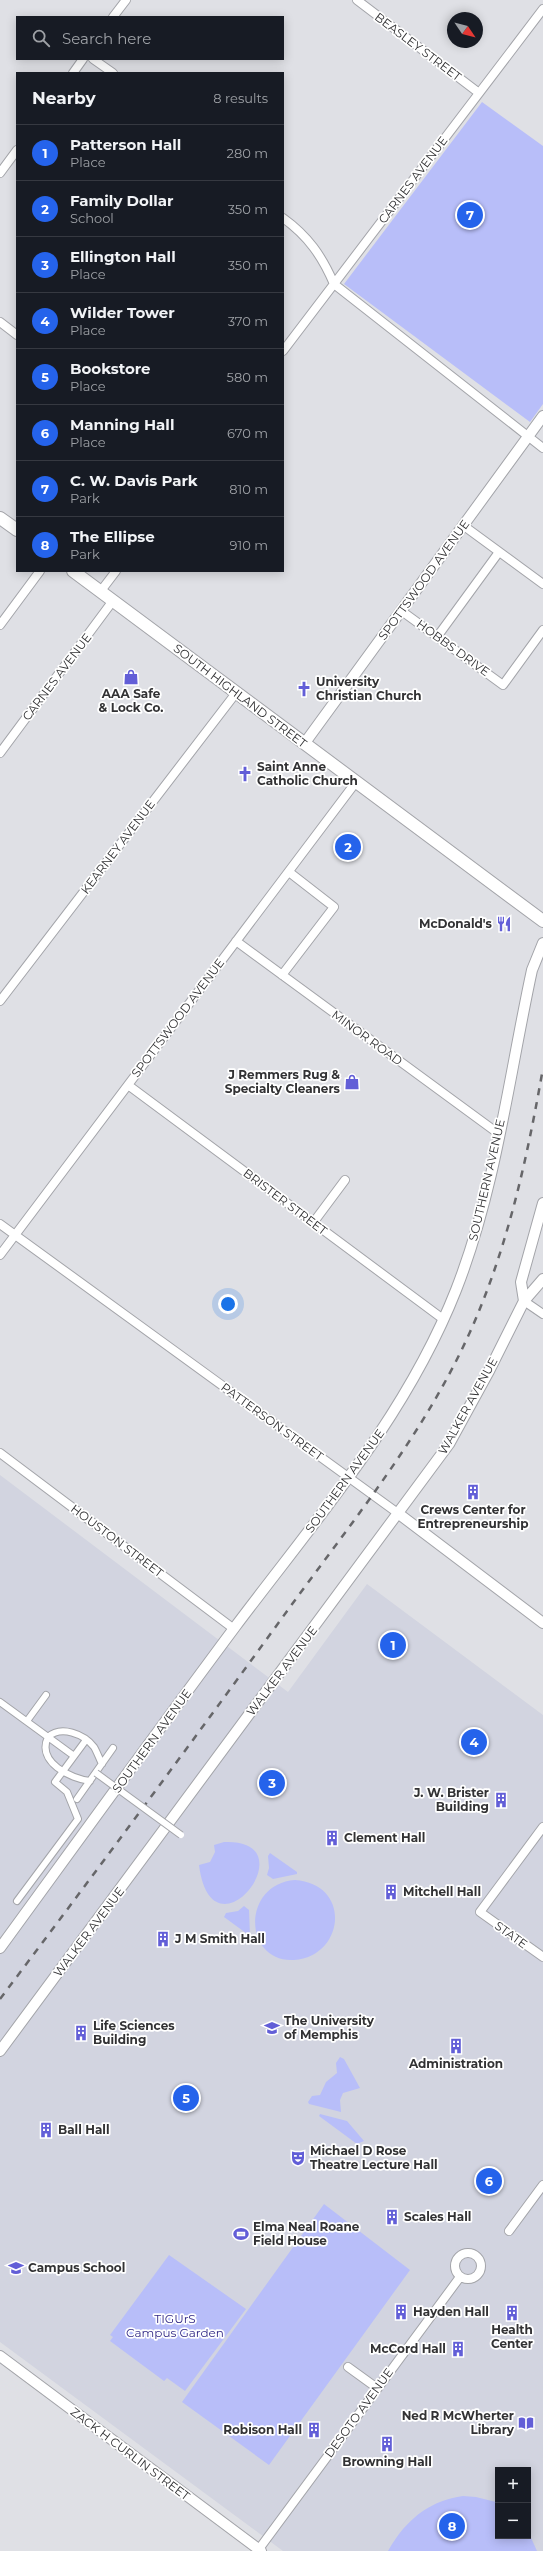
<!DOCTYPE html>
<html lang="en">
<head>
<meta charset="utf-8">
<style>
  body { margin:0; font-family:Montserrat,sans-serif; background:#242831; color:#f1f3f6 }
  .controls { position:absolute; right:12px; bottom:12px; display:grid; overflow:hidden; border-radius:0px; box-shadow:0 2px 10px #0003 }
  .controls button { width:36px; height:36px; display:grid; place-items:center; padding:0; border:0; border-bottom:1px solid #363941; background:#171b24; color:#f1f3f6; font:20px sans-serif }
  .compass { position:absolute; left:447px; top:12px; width:36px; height:36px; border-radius:50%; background:#171b24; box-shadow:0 2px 10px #0003; rotate:125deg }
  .you { position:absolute; left:228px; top:1304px; width:14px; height:14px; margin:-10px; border:3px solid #fff; border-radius:50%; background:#1a73e8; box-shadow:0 0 0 6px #1a73e833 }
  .badge { display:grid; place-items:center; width:26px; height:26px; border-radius:50%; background:#2563eb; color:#fff; font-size:13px; font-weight:700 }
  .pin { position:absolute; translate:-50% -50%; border:2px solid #fff; box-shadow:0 1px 4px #0006 }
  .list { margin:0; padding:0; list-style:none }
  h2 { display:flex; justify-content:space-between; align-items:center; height:52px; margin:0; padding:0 16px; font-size:17px }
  h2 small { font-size:13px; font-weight:400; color:#9ea1a6 }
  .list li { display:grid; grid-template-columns:26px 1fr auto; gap:12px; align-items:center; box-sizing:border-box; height:56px; padding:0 16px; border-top:1px solid #363941 }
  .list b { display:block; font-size:15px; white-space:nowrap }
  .list p { margin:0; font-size:13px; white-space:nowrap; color:#9ea1a6 }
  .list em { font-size:13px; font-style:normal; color:#9ea1a6 }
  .icon { flex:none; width:22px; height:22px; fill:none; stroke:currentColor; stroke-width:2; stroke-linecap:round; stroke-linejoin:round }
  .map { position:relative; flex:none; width:543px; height:2551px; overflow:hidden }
  .search { position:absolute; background:#171b24; box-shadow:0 2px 10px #0003; left:16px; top:16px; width:268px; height:44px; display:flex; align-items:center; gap:10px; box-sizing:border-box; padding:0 14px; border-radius:0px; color:#9ea1a6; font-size:15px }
  .panel { position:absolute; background:#171b24; box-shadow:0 2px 10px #0003; left:16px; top:72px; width:268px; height:500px; border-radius:0px }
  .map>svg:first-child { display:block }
  .built { fill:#d2d4e0; fill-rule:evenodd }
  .green { fill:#b8bef9 }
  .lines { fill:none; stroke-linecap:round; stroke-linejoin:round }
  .pedestrian-casing { stroke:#a3a4a9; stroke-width:8 }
  .minor-casing { stroke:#a3a4a9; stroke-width:10 }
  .tertiary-casing { stroke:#a3a4a9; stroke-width:12 }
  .secondary-casing { stroke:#a3a4a9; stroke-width:14 }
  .pedestrian { stroke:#fff; stroke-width:6 }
  .minor { stroke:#fff; stroke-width:8 }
  .tertiary { stroke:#fff; stroke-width:10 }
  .secondary { stroke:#fff; stroke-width:12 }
  .rail { stroke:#666669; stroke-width:2.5; stroke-dasharray:7 7; stroke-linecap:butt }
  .pedestrian-bridge-casing { stroke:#a3a4a9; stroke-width:8; stroke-linecap:butt }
  .pedestrian-bridge { stroke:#fff; stroke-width:6 }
  .labels { text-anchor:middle; stroke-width:3.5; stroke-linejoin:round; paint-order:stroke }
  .street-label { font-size:12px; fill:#323234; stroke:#fff }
  .poi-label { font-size:12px; font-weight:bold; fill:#323234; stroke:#fff; text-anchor:start }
  .park-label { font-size:12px; fill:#322986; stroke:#fff }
</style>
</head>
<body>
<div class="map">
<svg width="543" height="2551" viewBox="0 0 543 2551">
  <rect width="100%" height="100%" fill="#dfe0e5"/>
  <!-- built -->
  <path class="built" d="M0,1475L288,1692L367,1584L543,1715V2551H283L0,2342ZM498,2470H528V2536H498Z"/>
  <!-- green -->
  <path class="green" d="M482,102L543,146V404L530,422L344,284Z
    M224,1842C311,1838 212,1966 199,1865L210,1862L215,1852L214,1845Z
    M270,1853L297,1872V1874L273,1879L267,1875L269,1868L268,1856Z
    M295,1880C352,1884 345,1956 294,1960C243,1963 241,1884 295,1880Z
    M244,1906L249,1910L250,1936L224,1917L226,1913L238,1911Z
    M340,2057L344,2059L360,2088L343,2093L340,2100L341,2112L309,2104L308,2102L312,2096L320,2095L326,2082L337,2073L336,2063Z
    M320,2114L347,2121L364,2141L357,2144L319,2116Z
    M324,2204L410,2270L269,2465L182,2402Z
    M169,2255L246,2309L185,2391L167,2378L164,2381L110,2341L113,2337L110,2335Z
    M463,2496L476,2497L496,2502L498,2504V2536H528V2531L537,2551H388C405,2521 428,2501 463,2496Z"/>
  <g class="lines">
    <!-- pedestrian casing -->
    <g class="pedestrian-casing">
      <path id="pedestrian" d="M0,1702L48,1737C61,1725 84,1734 94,1747C97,1752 99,1758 102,1764
        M27,1721L46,1695
        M74,1756L48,1737C36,1762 71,1779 90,1781
        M77,1799L113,1748
        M17,1901L78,1819L67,1792L55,1782L86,1740"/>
    </g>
    <!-- minor casing -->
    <g class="minor-casing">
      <path id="minor" d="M357,0L479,93
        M113,17L126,0
        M93,59L113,73
        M73,73L83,59
        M0,173L17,150
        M283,218C308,236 322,256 334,284L543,448
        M0,322L17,335
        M283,351L543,9
        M464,526L543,584
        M100,592L116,571
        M403,612L503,685L543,630
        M0,625L40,571
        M437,637L499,552
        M0,753L112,602
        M236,941L499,1134
        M282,975L334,907L289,872
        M0,1001L236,693
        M128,1085L443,1319
        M313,1223L345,1180
        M0,1224L399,1514
        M0,1255L356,782
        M524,1301L543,1314
        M0,1453L234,1629
        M543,1827L480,1912L543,1957
        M509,2231L543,2185
        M455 2266a13 13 0 1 1 26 0a13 13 0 1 1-26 0Z
        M348,2367L377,2388
        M259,2549L460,2277"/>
    </g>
    <!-- tertiary casing -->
    <g class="tertiary-casing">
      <path id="tertiary" d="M304,744L543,416
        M524,1301L521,1282L543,1203
        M399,1514L543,1623
        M0,1948C78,1841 156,1733 235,1627C316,1519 406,1417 456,1290C496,1188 509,1076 532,970L543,943
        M0,2051L449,1444L489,1371L524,1301L543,1279
        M0,2356L261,2551"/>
    </g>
    <!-- secondary casing -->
    <g class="secondary-casing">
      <path id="secondary" d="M0,518L17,530
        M73,571L543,921"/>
    </g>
    <!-- pedestrian -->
    <use href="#pedestrian" class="pedestrian"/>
    <!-- minor -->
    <use href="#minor" class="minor"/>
    <!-- tertiary -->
    <use href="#tertiary" class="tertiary"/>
    <!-- secondary -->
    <use href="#secondary" class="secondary"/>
    <!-- rail -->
    <path class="rail" d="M0,1999C98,1869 195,1738 290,1607C355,1518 425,1432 470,1332C508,1247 527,1159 543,1068"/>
    <!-- pedestrian-bridge casing -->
    <g class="pedestrian-bridge-casing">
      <path id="pedestrian-bridge" d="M96,1773L181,1835"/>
    </g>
    <!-- pedestrian-bridge -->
    <use href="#pedestrian-bridge" class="pedestrian-bridge"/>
  </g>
  <!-- icons -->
  <defs>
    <g id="shop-bare" transform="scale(1.2)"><path d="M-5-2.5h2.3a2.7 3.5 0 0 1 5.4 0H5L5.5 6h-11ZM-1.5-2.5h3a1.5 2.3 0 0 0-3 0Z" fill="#625ed7" stroke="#fff" stroke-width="2.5" paint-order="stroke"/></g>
    <g id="church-bare" transform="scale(1.2)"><path d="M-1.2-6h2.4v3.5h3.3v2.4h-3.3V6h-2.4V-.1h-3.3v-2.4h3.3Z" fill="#625ed7" stroke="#fff" stroke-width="2.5" paint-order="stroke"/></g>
    <g id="restaurant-bare" transform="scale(1.2)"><path d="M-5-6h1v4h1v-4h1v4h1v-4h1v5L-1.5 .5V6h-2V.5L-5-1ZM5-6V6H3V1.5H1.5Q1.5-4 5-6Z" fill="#625ed7" stroke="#fff" stroke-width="2.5" paint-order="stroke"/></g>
    <g id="building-bare" transform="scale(1.2)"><path d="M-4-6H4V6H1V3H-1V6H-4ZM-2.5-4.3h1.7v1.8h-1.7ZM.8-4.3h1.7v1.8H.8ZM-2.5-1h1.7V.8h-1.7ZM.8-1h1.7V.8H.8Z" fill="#625ed7" stroke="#fff" stroke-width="2.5" paint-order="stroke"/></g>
    <g id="university-bare" transform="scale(1.2)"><path d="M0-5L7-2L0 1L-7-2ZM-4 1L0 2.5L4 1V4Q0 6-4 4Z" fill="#625ed7" stroke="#fff" stroke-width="2.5" paint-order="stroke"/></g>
    <g id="theatre-bare" transform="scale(1.2)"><path d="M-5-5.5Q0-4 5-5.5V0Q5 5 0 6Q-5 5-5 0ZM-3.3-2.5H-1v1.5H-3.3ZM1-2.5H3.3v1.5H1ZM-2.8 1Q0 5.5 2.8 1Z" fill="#625ed7" stroke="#fff" stroke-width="2.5" paint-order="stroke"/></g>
    <g id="stadium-bare" transform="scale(1.2)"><path d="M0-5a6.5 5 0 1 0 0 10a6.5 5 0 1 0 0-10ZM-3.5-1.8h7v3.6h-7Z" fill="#625ed7" stroke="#fff" stroke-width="2.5" paint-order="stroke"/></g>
    <g id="school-bare" transform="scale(1.2)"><path d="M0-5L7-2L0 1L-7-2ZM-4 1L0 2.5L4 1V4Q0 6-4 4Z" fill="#625ed7" stroke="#fff" stroke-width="2.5" paint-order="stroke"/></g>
    <g id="library-bare" transform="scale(1.2)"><path d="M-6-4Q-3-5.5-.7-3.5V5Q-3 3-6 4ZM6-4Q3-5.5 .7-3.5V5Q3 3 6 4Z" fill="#625ed7" stroke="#fff" stroke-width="2.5" paint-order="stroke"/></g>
  </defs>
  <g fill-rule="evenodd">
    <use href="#shop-bare" x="131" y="677"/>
    <use href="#church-bare" x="304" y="689"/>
    <use href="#church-bare" x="245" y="774"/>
    <use href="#restaurant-bare" x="504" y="924"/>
    <use href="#shop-bare" x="352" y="1082"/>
    <use href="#building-bare" x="473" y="1492"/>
    <use href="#building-bare" x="501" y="1800"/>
    <use href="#building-bare" x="332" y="1838"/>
    <use href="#building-bare" x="391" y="1892"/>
    <use href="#building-bare" x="163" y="1939"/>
    <use href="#university-bare" x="272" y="2028"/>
    <use href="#building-bare" x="81" y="2033"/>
    <use href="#building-bare" x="456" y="2046"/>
    <use href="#building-bare" x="46" y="2130"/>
    <use href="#theatre-bare" x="298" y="2158"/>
    <use href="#building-bare" x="392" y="2217"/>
    <use href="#stadium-bare" x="241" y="2234"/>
    <use href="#school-bare" x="16" y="2268"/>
    <use href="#building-bare" x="401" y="2312"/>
    <use href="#building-bare" x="512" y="2313"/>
    <use href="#building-bare" x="458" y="2349"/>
    <use href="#library-bare" x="526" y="2423"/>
    <use href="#building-bare" x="314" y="2430"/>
    <use href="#building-bare" x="387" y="2444"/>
  </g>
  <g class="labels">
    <!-- street labels -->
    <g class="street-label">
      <text transform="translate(418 47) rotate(37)" y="4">BEASLEY STREET</text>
      <text transform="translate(413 180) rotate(-53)" y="4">CARNES AVENUE</text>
      <text transform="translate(424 580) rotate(-54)" y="4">SPOTTSWOOD AVENUE</text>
      <text transform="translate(453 648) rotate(36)" y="4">HOBBS DRIVE</text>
      <text transform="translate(57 677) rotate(-53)" y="4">CARNES AVENUE</text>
      <text transform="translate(240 696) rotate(37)" y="4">SOUTH HIGHLAND STREET</text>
      <text transform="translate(118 847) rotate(-53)" y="4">KEARNEY AVENUE</text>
      <text transform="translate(178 1018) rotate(-53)" y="4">SPOTTSWOOD AVENUE</text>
      <text transform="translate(367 1038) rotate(36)" y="4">MINOR ROAD</text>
      <text transform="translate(487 1180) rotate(-77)" y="4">SOUTHERN AVENUE</text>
      <text transform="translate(285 1202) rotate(37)" y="4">BRISTER STREET</text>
      <text transform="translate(468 1406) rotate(-61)" y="4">WALKER AVENUE</text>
      <text transform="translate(272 1422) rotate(36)" y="4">PATTERSON STREET</text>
      <text transform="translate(345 1481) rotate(-54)" y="4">SOUTHERN AVENUE</text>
      <text transform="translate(117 1541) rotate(37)" y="4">HOUSTON STREET</text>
      <text transform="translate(282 1671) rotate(-53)" y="4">WALKER AVENUE</text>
      <text transform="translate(152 1741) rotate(-54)" y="4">SOUTHERN AVENUE</text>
      <text transform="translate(89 1932) rotate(-53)" y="4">WALKER AVENUE</text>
      <text transform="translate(511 1935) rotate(36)" y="4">STATE</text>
      <text transform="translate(359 2413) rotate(-54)" y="4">DESOTO AVENUE</text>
      <text transform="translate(130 2454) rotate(37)" y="4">ZACK H CURLIN STREET</text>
    </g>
    <!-- poi labels -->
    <g class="poi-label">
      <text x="316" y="686">University<tspan x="316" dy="14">Christian Church</tspan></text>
      <text x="131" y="698" text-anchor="middle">AAA Safe<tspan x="131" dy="14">&amp; Lock Co.</tspan></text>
      <text x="257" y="771">Saint Anne<tspan x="257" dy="14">Catholic Church</tspan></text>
      <text x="492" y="928" text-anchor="end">McDonald's</text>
      <text x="340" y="1079" text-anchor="end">J Remmers Rug &amp;<tspan x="340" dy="14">Specialty Cleaners</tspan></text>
      <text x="473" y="1514" text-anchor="middle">Crews Center for<tspan x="473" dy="14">Entrepreneurship</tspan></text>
      <text x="489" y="1797" text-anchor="end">J. W. Brister<tspan x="489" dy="14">Building</tspan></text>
      <text x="344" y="1842">Clement Hall</text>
      <text x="403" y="1896">Mitchell Hall</text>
      <text x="175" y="1943">J M Smith Hall</text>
      <text x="284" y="2025">The University<tspan x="284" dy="14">of Memphis</tspan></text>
      <text x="93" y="2030">Life Sciences<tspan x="93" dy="14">Building</tspan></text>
      <text x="456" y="2068" text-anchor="middle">Administration</text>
      <text x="58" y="2134">Ball Hall</text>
      <text x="310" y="2155">Michael D Rose<tspan x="310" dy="14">Theatre Lecture Hall</tspan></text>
      <text x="404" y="2221">Scales Hall</text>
      <text x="253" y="2231">Elma Neal Roane<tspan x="253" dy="14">Field House</tspan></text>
      <text x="28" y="2272">Campus School</text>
      <text x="413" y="2316">Hayden Hall</text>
      <text x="512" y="2334" text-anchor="middle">Health<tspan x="512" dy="14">Center</tspan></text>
      <text x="446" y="2353" text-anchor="end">McCord Hall</text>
      <text x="514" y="2420" text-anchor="end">Ned R McWherter<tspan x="514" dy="14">Library</tspan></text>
      <text x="302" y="2434" text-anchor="end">Robison Hall</text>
      <text x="387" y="2466" text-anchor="middle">Browning Hall</text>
    </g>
    <!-- park labels -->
    <g class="park-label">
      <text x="175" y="2323">TIGUrS<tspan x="175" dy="14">Campus Garden</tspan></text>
    </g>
  </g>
</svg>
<div class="controls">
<button>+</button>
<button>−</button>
</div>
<svg class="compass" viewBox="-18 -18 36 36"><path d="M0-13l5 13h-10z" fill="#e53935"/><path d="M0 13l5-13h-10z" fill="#9ea1a6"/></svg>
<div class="you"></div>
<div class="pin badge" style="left:393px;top:1645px">1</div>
<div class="pin badge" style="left:348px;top:847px">2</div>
<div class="pin badge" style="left:272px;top:1783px">3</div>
<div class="pin badge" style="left:474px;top:1742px">4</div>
<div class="pin badge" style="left:186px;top:2098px">5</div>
<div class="pin badge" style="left:489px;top:2181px">6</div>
<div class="pin badge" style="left:470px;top:215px">7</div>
<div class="pin badge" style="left:452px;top:2526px">8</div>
<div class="search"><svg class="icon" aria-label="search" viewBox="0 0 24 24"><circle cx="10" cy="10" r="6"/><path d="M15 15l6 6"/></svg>Search here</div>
<section class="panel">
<h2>Nearby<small>8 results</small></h2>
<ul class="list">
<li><span class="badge">1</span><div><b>Patterson Hall</b><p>Place</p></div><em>280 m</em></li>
<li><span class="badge">2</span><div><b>Family Dollar</b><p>School</p></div><em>350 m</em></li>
<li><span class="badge">3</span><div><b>Ellington Hall</b><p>Place</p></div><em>350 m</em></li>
<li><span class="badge">4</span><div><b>Wilder Tower</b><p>Place</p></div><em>370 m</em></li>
<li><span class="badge">5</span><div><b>Bookstore</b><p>Place</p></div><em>580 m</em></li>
<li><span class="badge">6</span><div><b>Manning Hall</b><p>Place</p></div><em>670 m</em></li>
<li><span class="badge">7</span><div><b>C. W. Davis Park</b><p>Park</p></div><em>810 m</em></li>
<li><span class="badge">8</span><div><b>The Ellipse</b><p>Park</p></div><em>910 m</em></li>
</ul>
</section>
</div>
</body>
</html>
